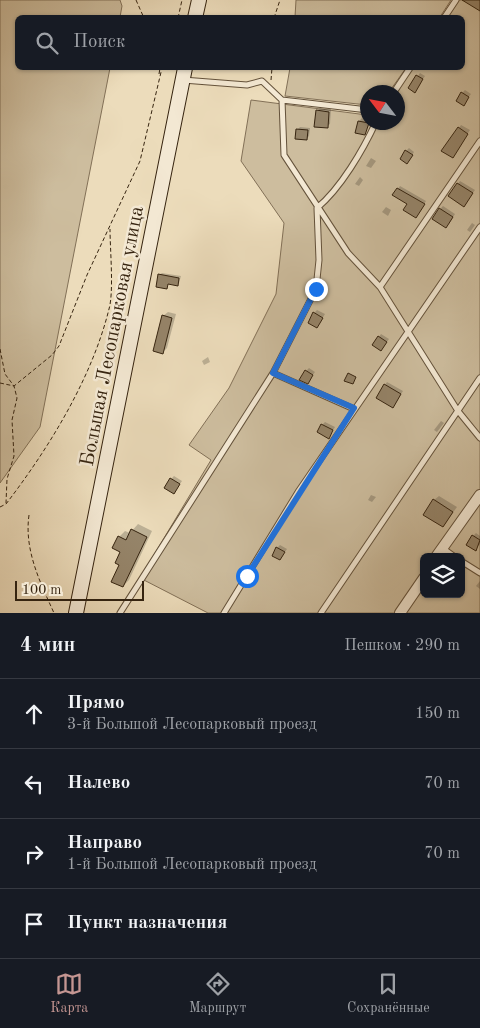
<!DOCTYPE html>
<html lang="ru">
<head>
<meta charset="utf-8">
<style>
  body { margin:0; font-family:"Old Standard TT",serif; background:#20242c; color:#f1f3f6 }
  .controls { position:absolute; right:15px; bottom:15px; display:grid; overflow:hidden; border-radius:8px; box-shadow:0 1px 4px #0004 }
  .controls button { width:45px; height:45px; display:grid; place-items:center; padding:0; border:0; border-bottom:1px solid #363941; background:#171b24; color:#f1f3f6; font:25px sans-serif }
  .compass { position:absolute; left:360px; top:85px; width:45px; height:45px; border-radius:50%; background:#171b24; box-shadow:0 1px 4px #0004; rotate:302deg }
  .scale { position:absolute; left:15px; bottom:12px; width:129px; box-sizing:border-box; padding-left:5px; border:2px solid #362410; border-top:0; font-size:14px; line-height:18px; white-space:nowrap; color:#362410; -webkit-text-stroke:4px #f3e8d3; paint-order:stroke }
  .stop { position:absolute; width:15px; height:15px; margin:-11px; border:4px solid #1a73e8; border-radius:50%; background:#fff }
  .stop.end { background:#1a73e8; border-color:#fff; box-shadow:0 1px 5px #0008 }
  .list { margin:0; padding:0; list-style:none }
  h2 { display:flex; justify-content:space-between; align-items:center; height:65px; margin:0; padding:0 20px; font-size:21px }
  h2 small { font-size:16px; font-weight:400; color:#9ea1a6 }
  .list li { display:grid; grid-template-columns:32px 1fr auto; gap:15px; align-items:center; box-sizing:border-box; height:70px; padding:0 20px; border-top:1px solid #363941 }
  .list b { display:block; font-size:19px; white-space:nowrap }
  .list p { margin:0; font-size:16px; white-space:nowrap; color:#9ea1a6 }
  .list em { font-size:16px; font-style:normal; color:#9ea1a6 }
  .icon { flex:none; width:28px; height:28px; fill:none; stroke:currentColor; stroke-width:2; stroke-linecap:round; stroke-linejoin:round }
  .map { position:relative; flex:none; width:480px; height:613px; overflow:hidden }
  .search { position:absolute; background:#171b24; box-shadow:0 1px 4px #0004; left:15px; right:15px; top:15px; height:55px; display:flex; align-items:center; gap:12px; box-sizing:border-box; padding:0 18px; border-radius:8px; color:#9ea1a6; font-size:19px }
  .sheet { height:345px; background:#171b24 }
  nav { display:flex; justify-content:space-around; align-items:center; box-sizing:border-box; height:70px; border-top:1px solid #363941; background:#171b24; font-size:14px; color:#9ea1a6 }
  nav a { display:grid; justify-items:center; gap:2px }
  nav .on { color:#c59692 }
  .map>svg:first-child { display:block }
  .green { fill:#cdbd9e; stroke:#827057; fill-rule:evenodd }
  .shadow { fill:#0003 }
  .building { fill:#958469; stroke:#362410 }
  .lines { fill:none; stroke-linecap:round; stroke-linejoin:round }
  .lane-casing { stroke:#64523b; stroke-width:7 }
  .street-casing { stroke:#64523b; stroke-width:12 }
  .secondary-casing { stroke:#362410; stroke-width:16 }
  .path { stroke:#362410; stroke-width:1; stroke-dasharray:4 2.5; stroke-linecap:butt }
  .lane { stroke:#f3e8d3; stroke-width:5 }
  .street { stroke:#f3e8d3; stroke-width:10 }
  .secondary { stroke:#f3e8d3; stroke-width:14 }
  .route { stroke:#1a73e8; stroke-width:6 }
  .labels { text-anchor:middle; stroke-width:5; stroke-linejoin:round; paint-order:stroke }
  .street-label { font-size:20px; fill:#362410; stroke:#f3e8d3 }
</style>
</head>
<body>
<div class="map">
<svg width="480" height="613" viewBox="0 0 480 613">
  <rect width="100%" height="100%" fill="#ecdcbb"/>
  <filter id="stains"><feTurbulence type="fractalNoise" baseFrequency=".004" numOctaves="4"/><feColorMatrix values="0 0 0 0 .2 0 0 0 0 .09 0 0 0 0 .02 0 0 0 .5 -.17"/></filter>
  <radialGradient id="worn" r=".72"><stop offset=".6" stop-color="#630" stop-opacity="0"/><stop offset="1" stop-color="#630" stop-opacity=".3"/></radialGradient>
  <!-- green -->
  <path class="green" d="M0,0H120L122,6L120,17L18,18V68H110L40,427L0,483Z
    M296,0H451L440,17H295Z
    M458,0H480V613H208L140,578L211,460L189,445L229,388L276,294L284,223L241,161L251,100L367,115L368,122H398V92H395L412,68H462V18L446,17ZM424,557H461V594H424Z
    M290,68H406L389,92H368L367,105L285,96Z"/>
  <!-- shadow -->
  <path class="shadow" d="M420,73L425,76L415,91L409,88Z
    M465,90L471,94L466,101L462,93Z
    M320,108L331,109L330,124L327,126L317,111Z
    M362,118L370,122L364,134L359,121Z
    M461,125L470,130L453,157L459,128Z
    M300,127L310,128L309,136L306,139L297,130Z
    M409,148L414,152L410,159L406,151Z
    M371,158L376,161L371,168L366,166Z
    M360,177L363,180L359,186L355,184Z
    M460,181L475,190L466,203L449,196Z
    M400,186L426,201L418,214L398,189Z
    M443,206L455,214L449,224L440,209Z
    M386,207L391,210L388,216L382,212Z
    M472,223L475,225L470,232L467,230Z
    M162,273L181,276L179,283L177,285L169,283L166,287L159,275Z
    M317,310L325,314L319,324L314,313Z
    M168,312L176,314L167,348L163,352V316Z
    M381,334L389,339L384,346L379,337Z
    M208,357L210,362L204,365L202,361Z
    M309,368L315,372L310,379L306,371Z
    M387,382L403,391L393,407L385,385Z
    M441,421L444,423L437,432L434,430Z
    M325,422L335,427L329,437L322,425Z
    M174,476L182,481L174,493L171,479Z
    M371,495L376,497L372,502L368,500Z
    M439,496L457,507L443,526L434,500Z
    M138,524L152,531L129,580L123,586L119,537L125,531L130,533Z
    M476,533L480,536V544L476,549L473,536Z
    M280,545L287,549L280,559L277,548Z
    M480,581V589L476,586Z"/>
  <!-- building -->
  <path class="building" d="M462,0H480V11Z
    M416,75L423,79L415,93L408,88Z
    M461,92L469,97L464,106L456,101Z
    M316,110L329,112L328,128L314,127Z
    M358,121L369,123L365,135L355,133Z
    M458,127L468,134L453,158L441,151Z
    M296,129L308,130L307,140L295,139Z
    M405,150L413,155L407,164L400,159Z
    M457,183L473,193L464,207L448,196Z
    M397,188L425,204L416,218L403,210L407,204L392,195Z
    M439,208L453,217L446,228L432,219Z
    M158,274L179,278L178,286L168,284L167,289L156,287Z
    M313,312L323,318L317,328L308,323Z
    M162,315L172,318L163,354L153,351Z
    M378,336L387,342L381,351L372,345Z
    M305,370L313,375L308,384L299,380Z
    M348,373L356,377L353,384L344,381Z
    M384,384L401,394L393,408L376,398Z
    M321,424L333,430L329,439L317,432Z
    M170,478L180,484L174,494L164,488Z
    M433,499L453,512L443,527L423,515Z
    M131,529L147,537L123,587L111,582L119,565L115,563L120,552L112,548L118,536L126,540Z
    M472,535L480,540L476,551L466,545Z
    M276,547L285,552L280,560L272,556Z"/>
  <g class="lines">
    <!-- lane casing -->
    <g class="lane-casing">
      <path id="lane" d="M444,18L456,0
        M183,80L247,85L262,81L282,100L284,155L348,253L380,287L458,411L480,438
        M394,92L410,68
        M282,100L368,110
        M380,287L480,141
        M273,373L354,409
        M441,547L455,557
        M461,561L480,573
        M120,613L273,373L316,289L319,260L317,208C341,188 363,150 376,122
        M224,613L298,492L480,227
        M321,613L480,378"/>
    </g>
    <!-- street casing -->
    <g class="street-casing">
      <path id="street" d="M436,557L480,495
        M400,613L424,578"/>
    </g>
    <!-- secondary casing -->
    <g class="secondary-casing">
      <path id="secondary" d="M195,18L199,0
        M76,613L185,68"/>
    </g>
    <!-- path -->
    <path class="path" d="M136,0L144,18
      M178,18L182,0
      M274,18L280,0
      M159,74L160,68
      M271,80L272,68
      M0,349L5,374L14,386L17,398L12,420L14,456L7,479L6,503
      M0,383L14,386L52,355L59,346L87,275L140,161L162,68
      M0,507L6,504C49,448 92,378 109,309C114,292 110,249 110,229
      M29,515C24,550 40,582 54,613"/>
    <!-- lane -->
    <use href="#lane" class="lane"/>
    <!-- street -->
    <use href="#street" class="street"/>
    <!-- secondary -->
    <use href="#secondary" class="secondary"/>
  </g>
  <g class="lines">
    <!-- route -->
    <path class="route" d="M247,576L354,408L273,373L316,289"/>
  </g>
  <g class="labels">
    <!-- street labels -->
    <g class="street-label">
      <text transform="translate(111 336) rotate(-79)" y="7">Большая Лесопарковая улица</text>
    </g>
  </g>
  <rect width="100%" height="100%" filter="url(#stains)"/>
  <rect width="100%" height="100%" fill="url(#worn)"/>
</svg>
<div class="controls">
<button><svg class="icon" aria-label="layers" viewBox="0 0 24 24"><path d="M12 4l9 5-9 5-9-5zM3 14l9 5 9-5"/></svg></button>
</div>
<svg class="compass" viewBox="-18 -18 36 36"><path d="M0-13l5 13h-10z" fill="#e53935"/><path d="M0 13l5-13h-10z" fill="#9ea1a6"/></svg>
<div class="scale">100 m</div>
<div class="stop" style="left:247px;top:576px"></div>
<div class="stop end" style="left:316px;top:289px"></div>
<div class="search"><svg class="icon" aria-label="search" viewBox="0 0 24 24"><circle cx="10" cy="10" r="6"/><path d="M15 15l6 6"/></svg>Поиск</div>
</div>
<section class="sheet">
<h2>4 мин<small>Пешком · 290 m</small></h2>
<ul class="list">
<li><svg class="icon" aria-label="ahead" viewBox="0 0 24 24"><path d="M12 20V5M6 11l6-6 6 6"/></svg><div><b>Прямо</b><p>3-й Большой Лесопарковый проезд</p></div><em>150 m</em></li>
<li><svg class="icon" aria-label="left" viewBox="0 0 24 24"><path d="M17 20v-9H6M10 6l-5 5 5 5"/></svg><div><b>Налево</b></div><em>70 m</em></li>
<li><svg class="icon" aria-label="right" viewBox="0 0 24 24"><path d="M7 20v-9h11M14 6l5 5-5 5"/></svg><div><b>Направо</b><p>1-й Большой Лесопарковый проезд</p></div><em>70 m</em></li>
<li><svg class="icon" aria-label="arrive" viewBox="0 0 24 24"><path d="M6 21V4h12l-3 4 3 4H6"/></svg><div><b>Пункт назначения</b></div></li>
</ul>
</section>
<nav>
<a class="on"><svg class="icon" aria-label="map" viewBox="0 0 24 24"><path d="M3 6l6-2 6 2 6-2v14l-6 2-6-2-6 2zM9 4v14M15 6v14"/></svg>Карта</a>
<a><svg class="icon" aria-label="directions" viewBox="0 0 24 24"><path d="M12 3l9 9-9 9-9-9zM9 14v-3h6M13 9l2 2-2 2"/></svg>Маршрут</a>
<a><svg class="icon" aria-label="saved" viewBox="0 0 24 24"><path d="M7 4h10v16l-5-4-5 4z"/></svg>Сохранённые</a>
</nav>
</body>
</html>
